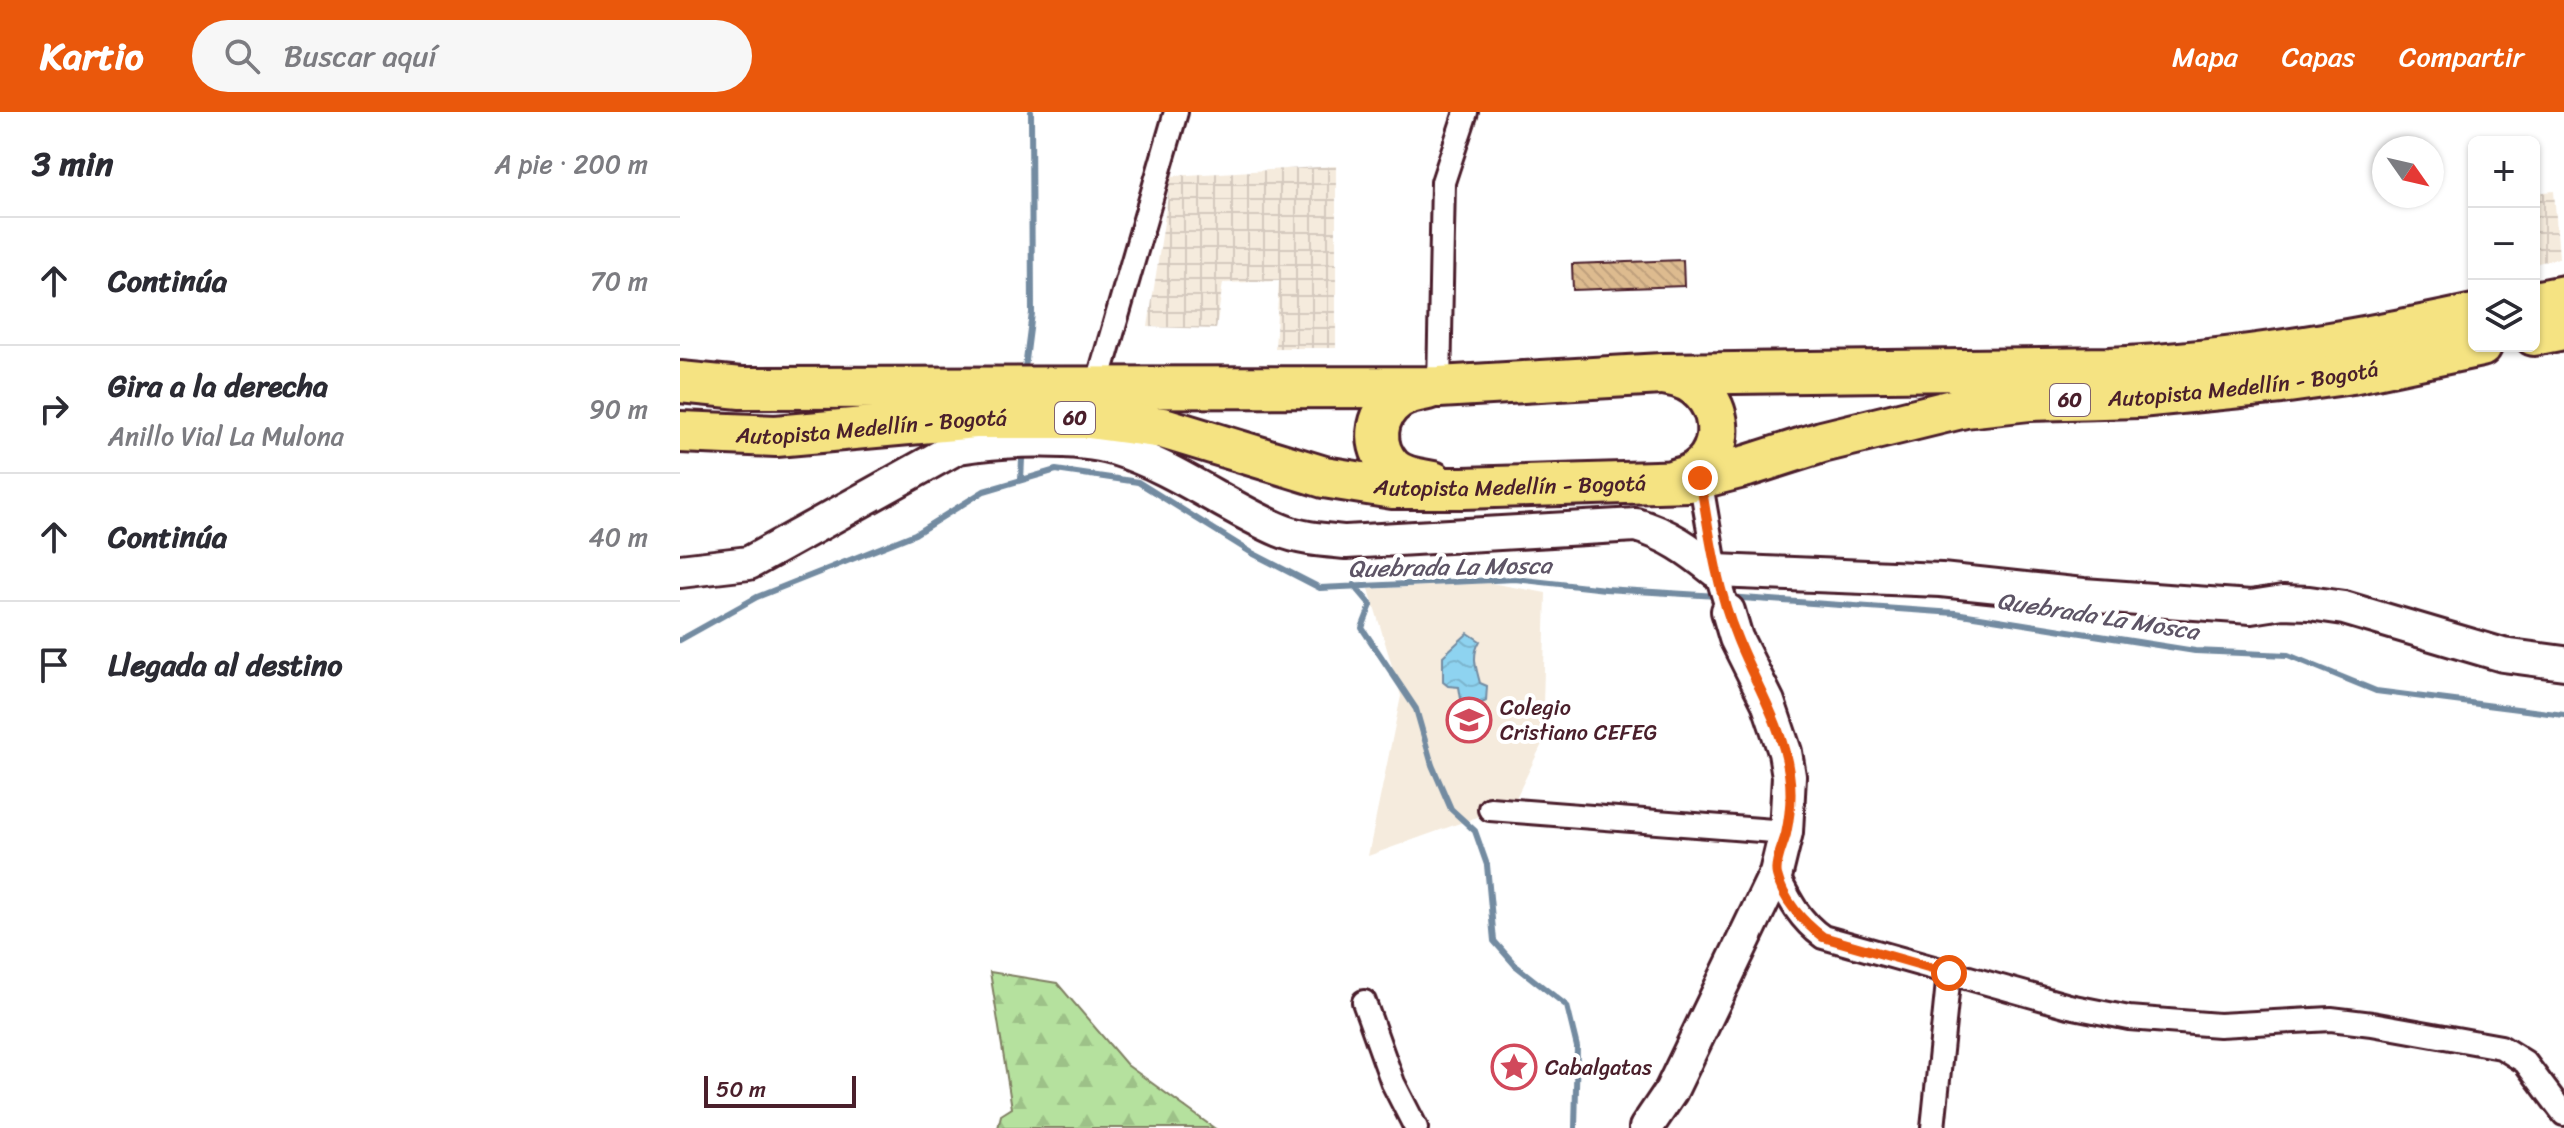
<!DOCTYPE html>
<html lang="es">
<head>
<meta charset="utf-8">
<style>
  body { margin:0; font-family:Sriracha,sans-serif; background:#f7f7f7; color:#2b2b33 }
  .controls { position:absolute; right:24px; top:24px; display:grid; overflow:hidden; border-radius:12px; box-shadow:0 2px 6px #0004 }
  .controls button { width:72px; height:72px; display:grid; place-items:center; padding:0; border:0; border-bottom:2px solid #e1e1e2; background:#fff; color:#2b2b33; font:40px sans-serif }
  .compass { position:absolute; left:1692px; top:24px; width:72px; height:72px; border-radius:50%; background:#fff; box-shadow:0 2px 6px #0004; rotate:124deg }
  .scale { position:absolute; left:24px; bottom:20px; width:152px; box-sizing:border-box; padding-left:8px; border:4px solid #4a1f2b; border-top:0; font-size:22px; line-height:28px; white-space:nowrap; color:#4a1f2b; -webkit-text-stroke:6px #fff; paint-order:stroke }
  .stop { position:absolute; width:24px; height:24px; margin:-18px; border:6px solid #ea580c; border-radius:50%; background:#fff }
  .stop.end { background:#ea580c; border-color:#fff; box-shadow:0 2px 8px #0008 }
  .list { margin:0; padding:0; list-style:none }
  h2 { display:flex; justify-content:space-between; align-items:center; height:104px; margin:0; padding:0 32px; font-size:34px }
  h2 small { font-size:26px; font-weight:400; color:#7c7c81 }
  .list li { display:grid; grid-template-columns:52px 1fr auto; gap:24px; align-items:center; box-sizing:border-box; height:128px; padding:0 32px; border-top:2px solid #e1e1e2 }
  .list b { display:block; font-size:30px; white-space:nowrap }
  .list p { margin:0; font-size:26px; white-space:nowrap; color:#7c7c81 }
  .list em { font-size:26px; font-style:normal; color:#7c7c81 }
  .icon { flex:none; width:44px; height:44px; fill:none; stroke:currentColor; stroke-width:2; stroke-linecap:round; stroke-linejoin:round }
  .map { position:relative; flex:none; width:1884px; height:1016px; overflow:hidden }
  header { display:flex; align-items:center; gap:48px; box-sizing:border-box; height:112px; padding:0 40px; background:#ea580c; color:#fff }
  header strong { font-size:38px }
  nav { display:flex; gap:44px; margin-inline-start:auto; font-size:28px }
  .search { width:560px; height:72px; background:#f7f7f7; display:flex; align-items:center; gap:20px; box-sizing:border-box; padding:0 28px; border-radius:44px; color:#7c7c81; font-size:30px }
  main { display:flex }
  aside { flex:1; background:#fff }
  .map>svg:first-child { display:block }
  .built { fill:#f5ebdd }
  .industrial { fill:url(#industrial-grid) }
  .forest { fill:url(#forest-firs); stroke:#808064; stroke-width:2 }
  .water { fill:url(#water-waves); stroke:#738ba1; stroke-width:2 }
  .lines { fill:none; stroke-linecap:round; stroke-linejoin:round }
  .stream { stroke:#738ba1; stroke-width:6 }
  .building { fill:url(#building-back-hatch); stroke:#4a1f2b; stroke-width:2 }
  .street-casing { stroke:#4a1f2b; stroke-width:28 }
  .secondary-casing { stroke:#4a1f2b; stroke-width:38 }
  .highway-casing { stroke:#4a1f2b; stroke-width:46 }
  .street { stroke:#fff; stroke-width:22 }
  .secondary { stroke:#fff; stroke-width:32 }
  .highway { stroke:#f5e382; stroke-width:40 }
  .route { stroke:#ea580c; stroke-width:10 }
  .labels { text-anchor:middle; stroke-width:8; stroke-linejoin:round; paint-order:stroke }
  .shield { fill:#fff; stroke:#80626b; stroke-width:2 }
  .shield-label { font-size:20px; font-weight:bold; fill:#4a1f2b }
  .street-label { font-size:22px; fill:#4a1f2b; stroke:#fff }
  .poi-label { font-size:22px; fill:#4a1f2b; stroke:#fff; text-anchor:start }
  .water-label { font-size:24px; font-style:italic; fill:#5e5566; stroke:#fff }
</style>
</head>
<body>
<header>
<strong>Kartio</strong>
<div class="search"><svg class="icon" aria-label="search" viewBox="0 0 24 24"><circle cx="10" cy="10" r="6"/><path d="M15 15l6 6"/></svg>Buscar aquí</div>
<nav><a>Mapa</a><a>Capas</a><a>Compartir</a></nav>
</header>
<main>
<aside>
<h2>3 min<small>A pie · 200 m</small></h2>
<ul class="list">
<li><svg class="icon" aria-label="ahead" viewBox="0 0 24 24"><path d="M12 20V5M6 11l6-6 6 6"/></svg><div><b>Continúa</b></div><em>70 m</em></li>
<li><svg class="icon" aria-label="right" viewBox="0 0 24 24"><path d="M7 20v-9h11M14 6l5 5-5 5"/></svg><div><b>Gira a la derecha</b><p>Anillo Vial La Mulona</p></div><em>90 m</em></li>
<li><svg class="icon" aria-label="ahead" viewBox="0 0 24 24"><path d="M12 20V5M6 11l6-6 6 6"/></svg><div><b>Continúa</b></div><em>40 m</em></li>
<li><svg class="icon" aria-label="arrive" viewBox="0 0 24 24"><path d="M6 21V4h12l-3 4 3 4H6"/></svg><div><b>Llegada al destino</b></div></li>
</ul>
</aside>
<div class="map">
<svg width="1884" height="1016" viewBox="0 0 1884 1016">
  <defs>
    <pattern id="industrial-grid" width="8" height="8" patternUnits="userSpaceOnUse" patternTransform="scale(2)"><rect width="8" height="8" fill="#f5ebdd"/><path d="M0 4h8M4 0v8" fill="none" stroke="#d4c9be"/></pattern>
    <pattern id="forest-firs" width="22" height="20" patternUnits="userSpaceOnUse" patternTransform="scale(2)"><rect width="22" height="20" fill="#b5e19e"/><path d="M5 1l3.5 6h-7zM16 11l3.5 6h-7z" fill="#9dc188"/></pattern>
    <pattern id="water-waves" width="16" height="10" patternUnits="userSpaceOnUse" patternTransform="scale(2)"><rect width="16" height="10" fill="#8ed3f0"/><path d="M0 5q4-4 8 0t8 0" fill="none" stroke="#7cb5ce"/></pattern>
    <pattern id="building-back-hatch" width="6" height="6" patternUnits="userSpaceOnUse" patternTransform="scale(2)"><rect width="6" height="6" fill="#ddbb8f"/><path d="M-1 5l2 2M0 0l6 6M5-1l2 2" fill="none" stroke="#bfa07c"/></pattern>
  </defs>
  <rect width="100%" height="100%" fill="#fff"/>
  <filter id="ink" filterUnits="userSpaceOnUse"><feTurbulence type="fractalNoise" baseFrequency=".0125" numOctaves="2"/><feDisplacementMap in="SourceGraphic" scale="16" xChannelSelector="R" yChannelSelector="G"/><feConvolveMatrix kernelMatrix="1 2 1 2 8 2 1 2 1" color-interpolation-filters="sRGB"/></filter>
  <g filter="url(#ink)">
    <!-- built -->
    <path class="built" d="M811,471L866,481L862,632L833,692L688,744L721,584L689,477Z"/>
    <!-- industrial -->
    <path class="industrial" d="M656,54V236H595L599,169L543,171L536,217L468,215L491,64Z
      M1874,79L1879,146L1854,152V81Z"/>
    <!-- forest -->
    <path class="forest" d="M310,860L377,871L447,953L534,1016H318L321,1003L332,996Z"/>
    <!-- water -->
    <path class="water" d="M788,521L800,529C791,544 796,555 800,571L807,574L806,589L798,593L792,600L781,587L779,575L768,574L763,570V544Z"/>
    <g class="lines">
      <!-- stream -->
      <path class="stream" d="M345,256L352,201L351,0
        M341,368L342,347
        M674,473L691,493L682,516L736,597L752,653L771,697L795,719L807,753L814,829L836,854L887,894L897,935L895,1016
        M1048,485L1275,501L1515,539L1608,543L1696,579L1884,603
        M0,528L77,485L235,422L304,379L376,358L458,370L572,441L640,476L835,467L925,477L1037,484"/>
    </g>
    <!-- building -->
    <path class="building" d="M1003,148L1004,174L893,178L892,152Z"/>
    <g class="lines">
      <!-- street casing -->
      <g class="street-casing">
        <path id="street" d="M759,275L763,70L786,0
          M416,277L496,0
          M1020,366L1036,459L1048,499
          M810,697L1106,720
          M1096,761C1109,787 1119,808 1143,825L1389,894L1449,906L1539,913L1651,907L1692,912L1821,935L1845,950L1884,1002
          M684,890L713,971L736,1016
          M1253,1016L1269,861"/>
      </g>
      <!-- secondary casing -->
      <g class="secondary-casing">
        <path id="secondary" d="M0,459L69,451L278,335C320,328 395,324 436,337C492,354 546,395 600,418C621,427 644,428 666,430L956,413C988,422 1010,438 1036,459L1261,468L1403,483L1571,495L1603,490L1629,491L1664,496L1823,543L1884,551
          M966,1016L991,979L1096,761L1106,720L1109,664L1105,640L1088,590L1056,526L1048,499"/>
      </g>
      <!-- highway casing -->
      <g class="highway-casing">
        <g id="highway">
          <path d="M1854,190L1884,184"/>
          <path d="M1854,223L1884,217"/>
          <path d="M988,263C1048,271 1056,354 997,367"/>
          <path d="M0,270L61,276L759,275L982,262L1430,256C1552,250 1675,229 1794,203"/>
          <path d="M748,277C738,279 725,281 717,287C694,303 692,335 711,355C721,366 739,367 753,370"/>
          <path id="s1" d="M0,320L96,324L295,306H409L483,316L644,365L713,376H783L1008,369L1067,354L1142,330L1285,295L1349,288L1459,285L1601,271L1672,261L1801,234"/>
        </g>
      </g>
      <!-- street -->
      <use href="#street" class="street"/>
      <!-- secondary -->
      <use href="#secondary" class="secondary"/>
      <!-- highway -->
      <use href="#highway" class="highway"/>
    </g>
  </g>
  <g class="lines" filter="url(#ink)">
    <!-- route -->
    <path class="route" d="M1020,366C1029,420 1036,475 1057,526C1075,572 1102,611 1109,661C1112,680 1110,703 1106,722C1103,734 1094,751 1097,763C1103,788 1123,810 1143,825L1269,861"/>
  </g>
  <!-- icons -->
  <defs>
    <g id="school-ring" transform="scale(2.3)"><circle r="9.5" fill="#fff" stroke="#d1495b" stroke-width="1.5"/><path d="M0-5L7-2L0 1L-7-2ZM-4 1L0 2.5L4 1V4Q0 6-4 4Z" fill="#d1495b"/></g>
    <g id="sight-ring" transform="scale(2.3)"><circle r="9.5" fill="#fff" stroke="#d1495b" stroke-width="1.5"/><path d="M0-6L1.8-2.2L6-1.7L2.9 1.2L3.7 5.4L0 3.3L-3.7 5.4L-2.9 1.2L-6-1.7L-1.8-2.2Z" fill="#d1495b"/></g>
  </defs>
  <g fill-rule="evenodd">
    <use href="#school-ring" x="789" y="608"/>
    <use href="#sight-ring" x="834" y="955"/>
  </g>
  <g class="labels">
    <!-- shield labels -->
    <g class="shield">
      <rect x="1370" y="272" width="40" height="32" rx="6"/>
      <rect x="375" y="290" width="40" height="32" rx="6"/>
    </g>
    <g class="shield-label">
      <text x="1390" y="295">60</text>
      <text x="395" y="313">60</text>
    </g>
    <!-- street labels -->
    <g class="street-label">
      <text dy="8" stroke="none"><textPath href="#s1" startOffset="1584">Autopista Medellín - Bogotá</textPath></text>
      <text dy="8" stroke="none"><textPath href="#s1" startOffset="192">Autopista Medellín - Bogotá</textPath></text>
      <text dy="8" stroke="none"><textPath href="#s1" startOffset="840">Autopista Medellín - Bogotá</textPath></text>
    </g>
    <!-- poi labels -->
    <g class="poi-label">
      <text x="820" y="603">Colegio<tspan x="820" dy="25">Cristiano CEFEG</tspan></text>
      <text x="865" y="963">Cabalgatas</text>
    </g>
    <!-- water labels -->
    <g class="water-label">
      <text transform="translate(770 455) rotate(-1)" y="8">Quebrada La Mosca</text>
      <text transform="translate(1418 504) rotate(9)" y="8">Quebrada La Mosca</text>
    </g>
  </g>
</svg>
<div class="controls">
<button>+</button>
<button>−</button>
<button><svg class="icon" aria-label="layers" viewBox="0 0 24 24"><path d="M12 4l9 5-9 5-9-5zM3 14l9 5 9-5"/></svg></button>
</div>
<svg class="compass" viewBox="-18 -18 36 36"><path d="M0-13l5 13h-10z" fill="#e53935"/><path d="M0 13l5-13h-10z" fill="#7c7c81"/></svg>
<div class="scale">50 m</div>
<div class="stop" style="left:1269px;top:861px"></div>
<div class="stop end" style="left:1020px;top:366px"></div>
</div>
</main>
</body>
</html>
